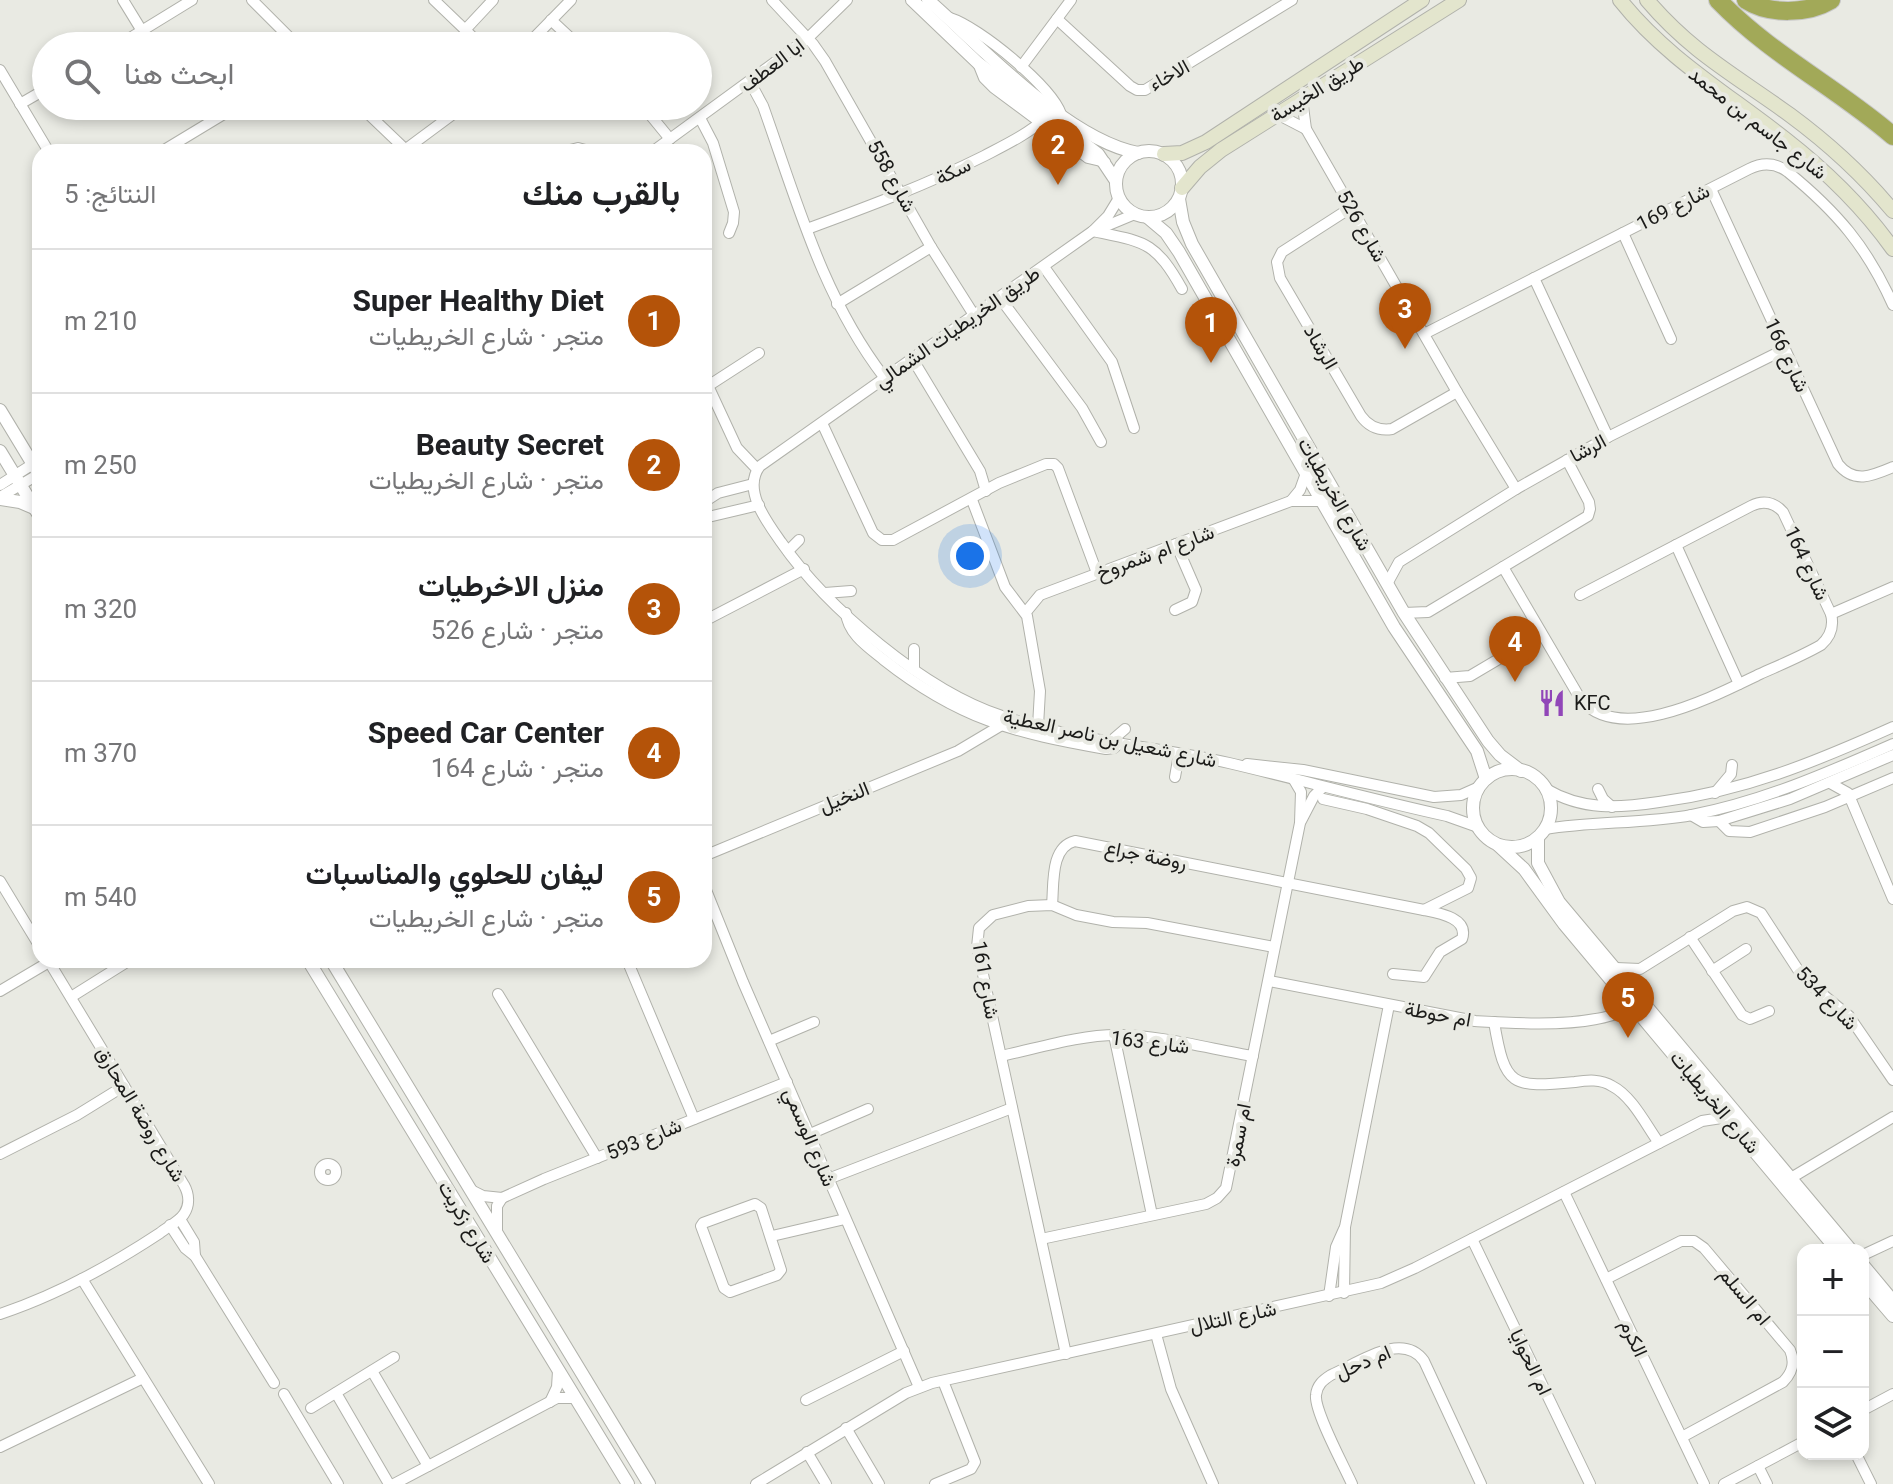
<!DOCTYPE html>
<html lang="ar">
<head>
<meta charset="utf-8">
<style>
	:root { --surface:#fff; --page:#f2f2f2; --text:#202124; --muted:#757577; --line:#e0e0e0; --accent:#b45309 }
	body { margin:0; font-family:Roboto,Vazirmatn,sans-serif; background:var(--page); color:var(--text); direction:rtl }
	.controls { position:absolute; right:24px; bottom:24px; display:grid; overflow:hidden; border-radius:16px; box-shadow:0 4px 12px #0003 }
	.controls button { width:72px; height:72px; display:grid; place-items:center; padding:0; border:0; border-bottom:2px solid var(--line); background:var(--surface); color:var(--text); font:40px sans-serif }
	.you { position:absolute; left:970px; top:556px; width:28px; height:28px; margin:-20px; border:6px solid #fff; border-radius:50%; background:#1a73e8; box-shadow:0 0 0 12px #1a73e833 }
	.badge { display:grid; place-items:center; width:52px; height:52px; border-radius:50%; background:var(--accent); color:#fff; font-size:26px; font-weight:700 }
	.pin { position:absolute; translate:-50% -66px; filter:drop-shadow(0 2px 4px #0008) }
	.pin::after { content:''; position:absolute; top:42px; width:28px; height:24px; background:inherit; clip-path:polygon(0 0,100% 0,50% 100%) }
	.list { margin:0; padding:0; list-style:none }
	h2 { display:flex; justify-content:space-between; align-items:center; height:104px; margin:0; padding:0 32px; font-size:34px }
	h2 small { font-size:26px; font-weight:400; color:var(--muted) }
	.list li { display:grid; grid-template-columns:52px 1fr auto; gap:24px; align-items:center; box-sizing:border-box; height:144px; padding:0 32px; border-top:2px solid var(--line) }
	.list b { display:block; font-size:30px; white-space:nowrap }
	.list p { margin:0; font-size:26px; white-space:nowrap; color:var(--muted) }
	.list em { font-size:26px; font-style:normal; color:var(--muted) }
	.icon { flex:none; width:44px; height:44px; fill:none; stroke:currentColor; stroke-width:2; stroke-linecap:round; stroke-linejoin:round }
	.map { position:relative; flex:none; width:1893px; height:1484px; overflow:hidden; direction:ltr }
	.search { position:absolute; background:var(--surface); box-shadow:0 4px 12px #0003; left:32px; top:32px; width:680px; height:88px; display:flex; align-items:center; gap:20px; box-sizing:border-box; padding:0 28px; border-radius:44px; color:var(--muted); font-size:30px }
	.panel { position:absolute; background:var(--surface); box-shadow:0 4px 12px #0003; left:32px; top:144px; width:680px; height:824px; border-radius:24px; direction:rtl }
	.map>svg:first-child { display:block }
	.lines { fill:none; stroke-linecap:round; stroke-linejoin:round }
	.minor-casing { stroke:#b1b2ab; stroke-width:12 }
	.tertiary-casing { stroke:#b1b2ab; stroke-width:14 }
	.secondary-casing { stroke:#b1b2ab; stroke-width:16 }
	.motorway-casing { stroke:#c8c8c8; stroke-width:20 }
	.minor { stroke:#fff; stroke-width:10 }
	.tertiary { stroke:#fff; stroke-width:12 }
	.secondary { stroke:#e3e5cd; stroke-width:14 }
	.motorway { stroke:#a2a958; stroke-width:18 }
	.labels { text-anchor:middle; stroke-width:8; stroke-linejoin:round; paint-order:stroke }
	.street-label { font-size:20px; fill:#1b1b19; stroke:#e9eae3 }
	.poi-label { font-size:20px; fill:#1b1b19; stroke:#e9eae3; text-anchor:start }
</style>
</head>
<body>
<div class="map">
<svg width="1893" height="1484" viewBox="0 0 1893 1484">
	<rect width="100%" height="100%" fill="#e9eae3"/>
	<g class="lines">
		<g class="minor-casing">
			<g id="minor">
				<path d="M123 0 142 31"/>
				<path d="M252 0 298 46"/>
				<path d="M434 0 482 46"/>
				<path d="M772 0 813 44 825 61 931 247 974 315"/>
				<path d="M950 18C979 27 1051 86 1061 114"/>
				<path d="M1057 19 1130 86 1137 90H1145L1292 0"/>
				<path d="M551 20 579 46"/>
				<path d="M465 30 493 0"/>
				<path d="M117 46 192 0"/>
				<path d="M526 46 571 0"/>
				<path d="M978 63 984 78 994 88 1088 158 1105 162"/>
				<path d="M1021 67 1071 0"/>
				<path d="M0 70 49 152"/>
				<path d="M750 82 763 106C797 201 822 296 884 377"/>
				<path d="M1302 99 1306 129 1457 392 1516 489"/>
				<path d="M20 104 46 89"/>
				<path d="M360 106 405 149"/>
				<path d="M643 106 670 139"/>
				<path d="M1277 114 1306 129"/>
				<path d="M700 118 713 143 734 212 733 223 729 233"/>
				<path d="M161 152 237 106"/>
				<path d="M402 152 464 106"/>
				<path d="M562 152 578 148 593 152"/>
				<path d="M652 152 808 38 847 0"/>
				<path d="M1711 189 1838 464C1854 484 1872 476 1893 467"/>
				<path d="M1119 198 1108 216 1093 231 760 466C742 489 766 521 781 542 827 608 925 691 1002 716 1075 741 1154 746 1229 763 1301 780 1374 800 1447 816L1478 827"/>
				<path d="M1352 207 1282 252 1277 262 1280 278 1361 416C1369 427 1379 431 1392 429L1457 392"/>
				<path d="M807 229C867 207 926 185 984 156 1007 144 1028 134 1047 117"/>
				<path d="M1099 229 1135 214"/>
				<path d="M1093 231C1145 242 1155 241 1182 289"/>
				<path d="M1623 233 1671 339"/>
				<path d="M1044 267 1112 362 1134 428"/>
				<path d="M1534 278 1608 437"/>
				<path d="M1000 298 1082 408 1101 442"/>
				<path d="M837 304 931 247"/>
				<path d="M1424 334 1749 169C1763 162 1776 163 1788 172 1837 212 1867 247 1893 305"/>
				<path d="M912 358 980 471 986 491"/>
				<path d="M704 377 737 448 757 469"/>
				<path d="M708 386 759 353"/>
				<path d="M822 423 873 533 882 540H893L999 483 1046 464H1054L1058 468 1097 573"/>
				<path d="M0 485 33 464"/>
				<path d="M0 497 39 474"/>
				<path d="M972 500 1005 587 1027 616 1040 691 1038 726"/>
				<path d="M1291 501 1300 490 1305 476"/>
				<path d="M704 502 718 493 753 484"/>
				<path d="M704 518 759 505"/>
				<path d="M1676 545 1739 684"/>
				<path d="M788 551 799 540"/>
				<path d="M1503 567 1581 700C1621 746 1716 695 1760 674 1780 665 1802 656 1821 645 1831 636 1834 626 1831 614L1783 512C1774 502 1763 500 1751 506L1580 595"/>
				<path d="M1387 584 1399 562 1516 489 1608 437 1785 349"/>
				<path d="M825 593 851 591"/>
				<path d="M1175 610 1192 602 1196 590 1176 544"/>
				<path d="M1026 612 1040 595 1291 501H1320"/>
				<path d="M846 613C848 634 868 647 884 660 959 719 1014 733 1106 749L1114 748 1120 743"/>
				<path d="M1404 613 1428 612 1588 516 1590 509 1589 502 1567 460"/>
				<path d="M1831 614 1893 587"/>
				<path d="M704 621 804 569"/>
				<path d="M914 669V649"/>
				<path d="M1445 678 1470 676 1541 634"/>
				<path d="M1111 741 1125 729"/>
				<path d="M1247 764 1303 770 1434 797 1461 795 1479 787"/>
				<path d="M1175 777 1179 754"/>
				<path d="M1830 783 1848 793 1893 899"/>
				<path d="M1546 789C1583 811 1619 808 1659 802 1745 791 1815 762 1893 727"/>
				<path d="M1598 789 1603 799 1612 807"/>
				<path d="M1715 793 1731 774 1732 765"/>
				<path d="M1323 799 1367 809 1417 826 1429 833 1466 869 1471 878 1468 888 1424 910"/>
				<path d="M1691 815 1703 822 1719 821 1790 799 1893 755"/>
				<path d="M1301 821 1314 796 1323 787"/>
				<path d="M1719 821 1729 831 1750 832 1825 807 1893 778"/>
				<path d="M1545 829C1594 821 1643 824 1692 815 1763 801 1827 773 1893 744"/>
				<path d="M704 856 958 751 1000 726"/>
				<path d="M0 881 40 947"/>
				<path d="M704 885 743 982 919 1387"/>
				<path d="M1052 905C1054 884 1050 847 1075 841L1424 910C1439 913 1469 918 1462 939L1440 952 1424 977 1393 974"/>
				<path d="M1690 937 1742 1015 1750 1019 1769 1011"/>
				<path d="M627 960 694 1119"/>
				<path d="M1616 968 1640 969 1733 911 1747 907 1761 913 1804 979 1849 1016 1893 1080"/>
				<path d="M1712 971 1746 949"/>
				<path d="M1269 981 1475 1021C1511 1023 1561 1026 1596 1019 1611 1017 1623 1010 1639 1010"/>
				<path d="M0 991 49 962"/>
				<path d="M498 994 597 1158"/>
				<path d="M71 997 130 960"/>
				<path d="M1494 1022C1505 1087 1511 1088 1575 1082 1588 1080 1601 1079 1612 1086 1632 1096 1646 1125 1659 1143"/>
				<path d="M1114 1035 1152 1215"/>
				<path d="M769 1041 814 1022"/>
				<path d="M1001 1056C1039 1048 1079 1035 1117 1035 1159 1035 1211 1049 1253 1056"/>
				<path d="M810 1134 868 1109"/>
				<path d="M0 1154 77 1115 124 1086"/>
				<circle cx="328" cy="1172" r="8"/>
				<path d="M1791 1178 1893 1117"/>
				<path d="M828 1179 1012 1108"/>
				<path d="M473 1191 483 1196 502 1198 544 1179 787 1082"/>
				<path d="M1564 1192 1704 1484"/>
				<path d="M755 1204 761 1208 781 1270 777 1275 730 1292 724 1288 701 1226 703 1223Z"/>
				<path d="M180 1219 194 1242 195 1256"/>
				<path d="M170 1225 185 1248 195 1256 274 1383"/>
				<path d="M497 1231V1206L502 1198"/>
				<path d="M772 1236 845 1219"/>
				<path d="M1041 1239 1206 1204 1217 1198 1226 1188 1300 823 1301 792 1294 780"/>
				<path d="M1472 1239 1590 1484"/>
				<path d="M1863 1255 1893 1241"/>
				<path d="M82 1279 209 1484"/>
				<path d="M1606 1279 1681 1241H1694L1704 1248 1790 1350C1795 1362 1793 1372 1783 1382L1682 1437"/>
				<path d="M1344 1293 1345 1227 1389 1005"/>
				<path d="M1329 1296 1336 1247 1344 1229"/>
				<path d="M0 1314C57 1295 110 1266 160 1233 167 1227 179 1222 184 1214 190 1205 189 1194 184 1185L48 960"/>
				<path d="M1156 1334 1171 1389 1213 1484"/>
				<path d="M1066 1354 977 947 979 928 993 915 1028 906 1052 905 1076 915 1113 922 1147 923 1274 947"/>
				<path d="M372 1371 428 1466"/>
				<path d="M336 1393 389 1484"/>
				<path d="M284 1394 338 1484"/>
				<path d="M806 1400 904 1351"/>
				<path d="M550 1402 557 1387 558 1371"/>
				<path d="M311 1408 394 1357"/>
				<path d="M1863 1410 1893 1394"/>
				<path d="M846 1428 879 1484"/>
				<path d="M0 1447 143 1378"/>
				<path d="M807 1452 826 1484"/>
				<path d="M1856 1454 1871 1484"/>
				<path d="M1758 1466 1767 1484"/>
				<path d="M394 1484 557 1398H576"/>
				<path d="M756 1484 906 1393 932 1383 1381 1283 1415 1268 1702 1121 1728 1117"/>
				<path d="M935 1484 971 1469 975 1462 943 1381"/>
				<path d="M1352 1484C1344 1466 1314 1411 1316 1395 1317 1385 1323 1380 1331 1375 1357 1364 1402 1330 1424 1361L1481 1484"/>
				<path d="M1724 1484 1803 1442"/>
			</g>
		</g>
		<g class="tertiary-casing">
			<g id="tertiary">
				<path d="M912 0 978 63 1098 154 1116 181"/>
				<path d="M928 0C983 48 1066 139 1138 153"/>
				<circle cx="1149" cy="184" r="33"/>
				<path d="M1179 199 1183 222 1192 244 1404 613 1488 741 1500 755 1521 771"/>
				<path d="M1147 217 1166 233 1179 252 1394 627 1477 751 1486 779"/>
				<path d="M0 410 40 476"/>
				<path d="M0 451 40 517"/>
				<path d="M0 499 20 502 34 508"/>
				<circle cx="1512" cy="808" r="39"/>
				<path d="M1538 838V863L1559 902 1851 1250"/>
				<path d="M1498 845 1524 869 1564 924 1837 1250"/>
				<path d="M308 960 628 1484"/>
				<path d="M331 960 649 1484"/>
				<path d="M1863 1265 1893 1301"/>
				<path d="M1863 1281 1893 1316"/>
			</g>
		</g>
		<g class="secondary-casing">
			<g id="secondary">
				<path d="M1620 0C1666 58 1728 94 1785 139 1826 171 1863 207 1893 249"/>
				<path d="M1647 0C1692 53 1735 75 1790 115 1828 143 1863 175 1893 211"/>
				<path d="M1164 154 1182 153 1206 142 1422 0"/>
				<path d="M1182 188 1200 167 1221 150 1459 0"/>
			</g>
		</g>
		<g class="motorway-casing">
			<g id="motorway">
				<path d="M1718 0C1771 55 1836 87 1893 136"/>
				<path d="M1746 0C1769 15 1808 14 1831 0"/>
			</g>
		</g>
		<use href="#minor" class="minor"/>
		<use href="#tertiary" class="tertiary"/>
		<use href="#secondary" class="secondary"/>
		<use href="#motorway" class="motorway"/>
	</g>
	<defs>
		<g id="restaurant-bare" transform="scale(2.16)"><path d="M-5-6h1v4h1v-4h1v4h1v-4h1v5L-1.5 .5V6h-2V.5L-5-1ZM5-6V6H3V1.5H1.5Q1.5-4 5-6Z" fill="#9146b8" stroke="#e9eae3" stroke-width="2.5" paint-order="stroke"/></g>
	</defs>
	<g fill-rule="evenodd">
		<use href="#restaurant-bare" x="1552" y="703"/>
	</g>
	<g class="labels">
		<g class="street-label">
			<text transform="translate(772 65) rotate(-37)" y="7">ابا العطف</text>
			<text transform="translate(1169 75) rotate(-29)" y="7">الاخاء</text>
			<text transform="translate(1317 89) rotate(-32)" y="7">طريق الخيسة</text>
			<text transform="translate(1758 123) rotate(38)" y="7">شارع جاسم بن محمد</text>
			<text transform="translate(953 171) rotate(-26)" y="7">سكة</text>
			<text transform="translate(892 176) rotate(61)" y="7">شارع 558</text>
			<text transform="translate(1673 207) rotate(-27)" y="7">شارع 169</text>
			<text transform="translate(1362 226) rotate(60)" y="7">شارع 526</text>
			<text transform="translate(957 327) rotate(-35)" y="7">طريق الخريطيات الشمالي</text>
			<text transform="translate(1321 347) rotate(60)" y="7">الرشاد</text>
			<text transform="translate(1787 355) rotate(65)" y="7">شارع 166</text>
			<text transform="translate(1588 448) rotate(-28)" y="7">الرشا</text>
			<text transform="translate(1335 494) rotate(60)" y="7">شارع الخريطيات</text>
			<text transform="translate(1155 552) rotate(-20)" y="7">شارع ام شمروخ</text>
			<text transform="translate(1807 563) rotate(65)" y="7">شارع 164</text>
			<text transform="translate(1110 738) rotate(12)" y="7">شارع شعيل بن ناصر العطية</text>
			<text transform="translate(844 797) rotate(-22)" y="7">النخيل</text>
			<text transform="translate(1146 855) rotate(11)" y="7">روضة جراع</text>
			<text transform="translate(986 980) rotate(80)" y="7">شارع 161</text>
			<text transform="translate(1827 998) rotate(46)" y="7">شارع 534</text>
			<text transform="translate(1438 1014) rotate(10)" y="7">ام حوطة</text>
			<text transform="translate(1150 1042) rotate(7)" y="7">شارع 163</text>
			<text transform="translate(1715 1102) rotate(50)" y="7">شارع الخريطيات</text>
			<text transform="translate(141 1114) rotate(59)" y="7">شارع روضة المحارق</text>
			<text transform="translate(1238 1135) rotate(-79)" y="7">ام سمرة</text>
			<text transform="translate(810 1137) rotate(67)" y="7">شارع الوسمي</text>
			<text transform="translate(644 1139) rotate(-22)" y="7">شارع 593</text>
			<text transform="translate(467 1222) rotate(59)" y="7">شارع زكريت</text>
			<text transform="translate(1745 1296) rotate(50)" y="7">ام السلم</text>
			<text transform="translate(1233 1317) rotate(-12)" y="7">شارع التلال</text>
			<text transform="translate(1634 1338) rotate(65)" y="7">الكرم</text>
			<text transform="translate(1363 1362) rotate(-23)" y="7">ام دحل</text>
			<text transform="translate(1531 1362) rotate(64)" y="7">ام الحوايا</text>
		</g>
		<g class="poi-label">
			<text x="1574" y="710">KFC</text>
		</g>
	</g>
</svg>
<div class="controls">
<button>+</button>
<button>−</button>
<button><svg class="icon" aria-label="layers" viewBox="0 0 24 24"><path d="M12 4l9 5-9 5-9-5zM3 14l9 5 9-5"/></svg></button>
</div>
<div class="you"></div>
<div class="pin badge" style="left:1211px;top:363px">1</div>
<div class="pin badge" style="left:1058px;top:185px">2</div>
<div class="pin badge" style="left:1405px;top:349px">3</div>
<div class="pin badge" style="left:1515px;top:682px">4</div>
<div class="pin badge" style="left:1628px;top:1038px">5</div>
<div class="search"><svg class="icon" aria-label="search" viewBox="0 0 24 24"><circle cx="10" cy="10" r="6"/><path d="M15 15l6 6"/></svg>ابحث هنا</div>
<section class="panel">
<h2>بالقرب منك<small>النتائج: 5</small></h2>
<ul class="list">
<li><span class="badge">1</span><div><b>Super Healthy Diet</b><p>متجر · شارع الخريطيات</p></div><em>210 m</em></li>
<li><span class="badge">2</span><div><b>Beauty Secret</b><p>متجر · شارع الخريطيات</p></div><em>250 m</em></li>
<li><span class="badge">3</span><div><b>منزل الاخرطيات</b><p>متجر · شارع 526</p></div><em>320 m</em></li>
<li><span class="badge">4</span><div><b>Speed Car Center</b><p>متجر · شارع 164</p></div><em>370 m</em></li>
<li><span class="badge">5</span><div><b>ليفان للحلوي والمناسبات</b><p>متجر · شارع الخريطيات</p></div><em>540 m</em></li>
</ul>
</section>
</div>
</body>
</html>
